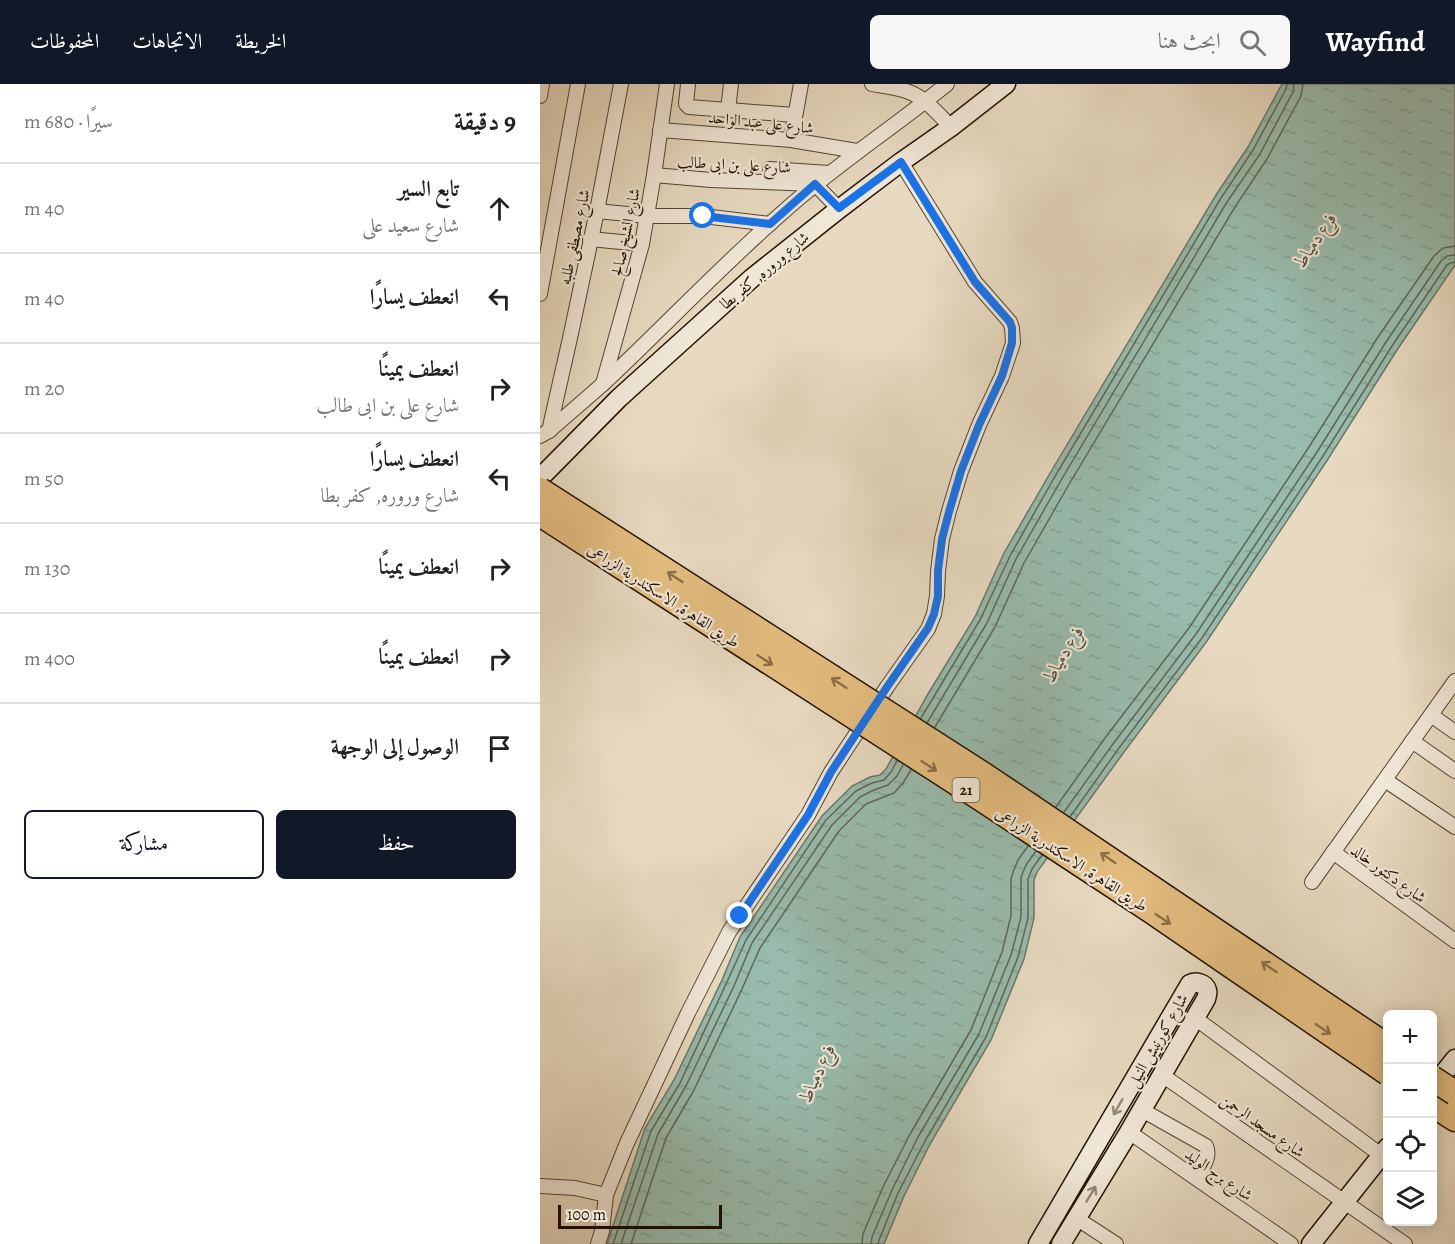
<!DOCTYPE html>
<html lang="ar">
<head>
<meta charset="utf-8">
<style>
	:root { --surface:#fff; --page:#f6f6f6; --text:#222; --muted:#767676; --line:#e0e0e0; --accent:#111827 }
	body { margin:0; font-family:Alegreya,Amiri,serif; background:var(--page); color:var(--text); direction:rtl }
	.controls { position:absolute; right:18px; bottom:18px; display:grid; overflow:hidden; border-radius:9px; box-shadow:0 3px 15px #0003 }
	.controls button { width:54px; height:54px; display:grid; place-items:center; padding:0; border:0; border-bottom:2px solid var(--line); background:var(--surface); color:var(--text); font:30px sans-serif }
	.scale { position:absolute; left:18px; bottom:15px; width:164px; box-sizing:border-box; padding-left:6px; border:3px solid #231300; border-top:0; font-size:16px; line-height:21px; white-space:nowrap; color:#231300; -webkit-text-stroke:4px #f0e7d7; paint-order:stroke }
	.stop { position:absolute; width:18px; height:18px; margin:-14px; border:4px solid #1a73e8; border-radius:50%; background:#fff }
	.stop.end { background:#1a73e8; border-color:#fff; box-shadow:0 2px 6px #0008 }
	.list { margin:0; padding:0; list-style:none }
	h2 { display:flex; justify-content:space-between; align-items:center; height:78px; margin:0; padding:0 24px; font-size:26px }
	h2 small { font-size:20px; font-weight:400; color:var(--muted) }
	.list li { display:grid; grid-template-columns:39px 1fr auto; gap:18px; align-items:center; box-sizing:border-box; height:90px; padding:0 24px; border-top:2px solid var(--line) }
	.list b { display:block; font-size:22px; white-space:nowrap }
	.list p { margin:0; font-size:20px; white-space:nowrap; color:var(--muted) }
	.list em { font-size:20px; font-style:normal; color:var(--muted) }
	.actions { display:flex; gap:12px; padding:18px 24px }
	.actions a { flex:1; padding:14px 0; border:2px solid var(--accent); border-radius:9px; text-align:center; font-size:21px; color:var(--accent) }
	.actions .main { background:var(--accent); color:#fff }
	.icon { flex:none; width:33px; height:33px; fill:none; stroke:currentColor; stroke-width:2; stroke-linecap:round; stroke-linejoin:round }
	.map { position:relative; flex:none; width:915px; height:1160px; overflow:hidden; direction:ltr }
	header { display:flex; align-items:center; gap:36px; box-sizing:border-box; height:84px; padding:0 30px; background:var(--accent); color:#fff }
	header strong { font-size:28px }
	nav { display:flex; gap:33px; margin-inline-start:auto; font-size:21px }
	.search { width:420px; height:54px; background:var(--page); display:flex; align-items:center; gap:15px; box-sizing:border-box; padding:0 21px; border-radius:9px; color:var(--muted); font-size:22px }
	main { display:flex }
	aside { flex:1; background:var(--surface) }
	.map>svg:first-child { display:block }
	.water { fill:url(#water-ripples); stroke:#697868; stroke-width:1.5 }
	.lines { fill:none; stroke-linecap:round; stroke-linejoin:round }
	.shore { stroke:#5e6756; stroke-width:1.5 }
	.street-casing { stroke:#544530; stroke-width:16 }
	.secondary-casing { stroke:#231300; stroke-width:21 }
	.highway-casing { stroke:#231300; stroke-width:27 }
	.street { stroke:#f0e7d7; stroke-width:14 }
	.secondary { stroke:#f0e7d7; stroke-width:18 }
	.highway { stroke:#e4bd80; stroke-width:24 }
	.highway-bridge-casing { stroke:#231300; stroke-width:27; stroke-linecap:butt }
	.highway-bridge { stroke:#e4bd80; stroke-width:24 }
	.oneway { stroke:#8d7046 }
	.oneway2 { stroke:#948876 }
	.route { stroke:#1a73e8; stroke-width:8 }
	.labels { text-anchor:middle; stroke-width:4.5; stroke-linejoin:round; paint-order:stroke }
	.shield { fill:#f0e7d7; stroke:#605340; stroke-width:1.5 }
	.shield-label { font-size:15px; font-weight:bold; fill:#231300 }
	.street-label { font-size:16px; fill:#231300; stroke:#f0e7d7 }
	.water-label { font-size:18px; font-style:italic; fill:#4c4e3d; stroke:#f0e7d7 }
</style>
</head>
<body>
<header>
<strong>Wayfind</strong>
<div class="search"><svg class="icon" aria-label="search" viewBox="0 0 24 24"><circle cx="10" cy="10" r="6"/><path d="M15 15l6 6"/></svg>ابحث هنا</div>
<nav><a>الخريطة</a><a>الاتجاهات</a><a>المحفوظات</a></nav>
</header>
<main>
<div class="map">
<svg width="915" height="1160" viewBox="0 0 915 1160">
	<defs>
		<pattern id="water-ripples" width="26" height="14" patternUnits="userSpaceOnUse" patternTransform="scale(1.5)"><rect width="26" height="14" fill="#98bbad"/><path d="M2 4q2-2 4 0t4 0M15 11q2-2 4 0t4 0" fill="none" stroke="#83a093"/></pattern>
	</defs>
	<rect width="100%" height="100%" fill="#e8dac1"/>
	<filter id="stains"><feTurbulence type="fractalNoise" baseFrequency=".00333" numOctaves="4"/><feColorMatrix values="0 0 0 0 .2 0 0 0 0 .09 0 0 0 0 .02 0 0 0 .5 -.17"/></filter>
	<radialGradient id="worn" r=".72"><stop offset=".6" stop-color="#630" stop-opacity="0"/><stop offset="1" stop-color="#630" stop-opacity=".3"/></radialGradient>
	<path class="water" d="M742 0H915V181L857 266 788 375 667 557 584 668 497 788 494 796V834L484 875 451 956 390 1060 364 1112 344 1160H67L105 1044 134 996 182 896 200 853 282 732 312 702 330 693 340 691 346 685 388 610 435 533 464 469 509 391 676 111 708 63Z"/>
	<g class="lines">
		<g class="shore">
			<path d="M381 634 440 536 470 472 514 394 681 114 713 66 746 5 747 0"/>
			<path d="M387 639 447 539 476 475 520 398 687 118 720 70 753 8 754 0"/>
			<path d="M395 643 455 543 484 479 528 402 695 123 727 75 761 12 763 0"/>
			<path d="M516 723 565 654 649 544 769 363 838 253 894 172 903 164 915 162"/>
			<path d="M524 728 573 660 656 550 777 368 846 258 901 177 907 172 915 171"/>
			<path d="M530 733 579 664 662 554 783 372 852 262 907 181 911 179 915 178"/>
			<path d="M73 1160 111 1047 140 999 187 898 206 856 286 736 316 707 332 699 344 696 351 688 357 677"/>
			<path d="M81 1160 118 1050 146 1002 194 902 212 859 292 741 320 713 334 706 348 701 357 692 363 681"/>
			<path d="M91 1160 126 1054 154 1006 202 905 220 864 299 747 326 720 354 709 363 699 371 686"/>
			<path d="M322 1160 323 1150 343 1103 370 1050 431 946 462 868 471 832V795L473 788 478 776 488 762"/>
			<path d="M331 1160 332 1153 352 1106 378 1053 439 950 471 871 481 833V793L486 781 496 767"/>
			<path d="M338 1160 339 1156 358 1109 385 1057 446 953 478 873 488 834V795L492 785 502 771"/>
		</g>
		<g class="street-casing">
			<g id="street">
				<path d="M148 0 146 20 149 23 255 31"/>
				<path d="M332 0C343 2 355 3 366 7 384 12 398 30 411 43"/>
				<path d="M0 12 2 0"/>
				<path d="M188 26 191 0"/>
				<path d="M120 46 251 56 317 67"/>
				<path d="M251 56 261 0"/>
				<path d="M230 85 289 89"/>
				<path d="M114 91 171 96 275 100 299 125"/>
				<path d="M57 127 107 132H163L230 140"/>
				<path d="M50 155 102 160"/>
				<path d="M0 210 38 0"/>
				<path d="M63 300 102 160 114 91 127 0"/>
				<path d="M9 347 30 254 57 127 81 0"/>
				<path d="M0 352 9 347C27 331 46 315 64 299 124 243 180 183 242 129 294 82 353 44 407 0"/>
				<path d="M891 631 915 648"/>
				<path d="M872 657 915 687"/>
				<path d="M845 696 915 743"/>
				<path d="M793 768 915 857"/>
				<path d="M772 798 915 597"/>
				<path d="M655 934 841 1071"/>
				<path d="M622 991 865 1160"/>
				<path d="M602 1026 666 1062C671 1074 662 1084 656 1094"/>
				<path d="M589 1048 751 1160"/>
				<path d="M0 1102 35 1104 66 1111"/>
				<path d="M536 1134 576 1160"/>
				<path d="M58 1160 62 1147 66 1111 87 1059 148 929 189 848 268 731 291 688 347 603 388 545 394 530 397 512 398 487 402 455 409 427 421 387 439 341 462 292 473 259 472 244 470 238 435 198 361 78"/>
			</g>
		</g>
		<g class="secondary-casing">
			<g id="secondary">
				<path d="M0 394 79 314 212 194 299 125 361 78 411 43 466 0"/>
				<path d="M892 1004 915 975"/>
				<path d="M498 1160 650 900C655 897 665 899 667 906 668 909 667 912 666 915L589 1048 521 1160"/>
				<path d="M771 1160 848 1063"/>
			</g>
		</g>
		<g class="highway-casing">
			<path id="highway" d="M892 1020 915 1035"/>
		</g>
		<use href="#street" class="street"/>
		<use href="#secondary" class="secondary"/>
		<use href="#highway" class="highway"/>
		<g class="highway-bridge-casing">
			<g id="highway-bridge">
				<path d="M0 406 447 693 848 963"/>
				<path d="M0 430 440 714 610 826 848 989"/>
				<path d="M892 994 915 1009"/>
			</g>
		</g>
		<use href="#highway-bridge" class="highway-bridge"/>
	</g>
	<defs><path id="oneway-shaft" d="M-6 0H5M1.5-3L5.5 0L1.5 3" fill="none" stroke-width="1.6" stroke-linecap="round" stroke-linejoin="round" transform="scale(1.5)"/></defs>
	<g class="oneway">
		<use href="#oneway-shaft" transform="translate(135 493) rotate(-147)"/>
		<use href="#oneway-shaft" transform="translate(225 576) rotate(33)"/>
		<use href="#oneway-shaft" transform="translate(299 599) rotate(-147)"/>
		<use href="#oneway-shaft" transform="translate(389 682) rotate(33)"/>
		<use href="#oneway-shaft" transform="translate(568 774) rotate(-146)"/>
		<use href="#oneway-shaft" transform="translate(623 835) rotate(34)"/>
		<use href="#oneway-shaft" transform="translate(729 883) rotate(-146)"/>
		<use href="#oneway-shaft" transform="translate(783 945) rotate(34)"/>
	</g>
	<g class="oneway2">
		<use href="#oneway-shaft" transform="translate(578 1023) rotate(120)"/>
		<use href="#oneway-shaft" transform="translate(551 1110) rotate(-59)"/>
	</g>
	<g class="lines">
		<path class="route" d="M163 132 230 140 275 100 299 124 361 78 435 198 470 238 472 244V259L462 292 439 341 421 387 409 428 402 455 398 487V512L394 530 388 544 347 603 291 688 268 731 200 832"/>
	</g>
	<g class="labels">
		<rect class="shield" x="412.5" y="694" width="27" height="24" rx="4.5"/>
		<g class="shield-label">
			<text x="426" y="711">21</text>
		</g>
		<g class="street-label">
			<text transform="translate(221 38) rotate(6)" y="6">شارع على عبد الواحد</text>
			<text transform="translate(194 80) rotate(3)" y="6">شارع على بن ابى طالب</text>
			<text transform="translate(85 148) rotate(-78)" y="6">شارع الشيخ صالح</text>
			<text transform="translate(34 153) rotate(-78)" y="6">شارع مصطفى طلبه</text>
			<text transform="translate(224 186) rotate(-40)" y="6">شارع وروره, كفر بطا</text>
			<text transform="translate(124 511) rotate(33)" y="6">طريق القاهرة, الاسكندرية الزراعى</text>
			<text transform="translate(532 775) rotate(33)" y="6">طريق القاهرة, الاسكندرية الزراعى</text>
			<text transform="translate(849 789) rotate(36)" y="6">شارع دكتور خالد</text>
			<text transform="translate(617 956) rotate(-60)" y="6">شارع كورنيش النيل</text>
			<text transform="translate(723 1041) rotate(35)" y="6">شارع مسجد الرحمن</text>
			<text transform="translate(679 1090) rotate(35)" y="6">شارع برج الوليد</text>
		</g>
		<g class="water-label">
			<text transform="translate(775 156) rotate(-56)" y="6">فرع دمياط</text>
			<text transform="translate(523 570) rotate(-59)" y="6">فرع دمياط</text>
			<text transform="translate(277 989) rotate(-65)" y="6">فرع دمياط</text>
		</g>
	</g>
	<rect width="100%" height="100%" filter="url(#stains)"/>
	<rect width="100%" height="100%" fill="url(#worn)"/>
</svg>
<div class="controls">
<button>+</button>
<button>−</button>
<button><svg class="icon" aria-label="locate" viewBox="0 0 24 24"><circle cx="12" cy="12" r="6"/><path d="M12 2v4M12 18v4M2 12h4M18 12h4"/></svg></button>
<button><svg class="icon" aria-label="layers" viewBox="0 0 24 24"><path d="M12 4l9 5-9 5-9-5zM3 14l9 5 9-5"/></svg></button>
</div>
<div class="scale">100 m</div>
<div class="stop" style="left:163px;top:132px"></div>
<div class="stop end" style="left:200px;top:832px"></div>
</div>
<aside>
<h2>9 دقيقة<small>سيرًا · 680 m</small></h2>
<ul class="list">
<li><svg class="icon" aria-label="ahead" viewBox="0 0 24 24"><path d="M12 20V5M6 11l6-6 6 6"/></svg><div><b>تابع السير</b><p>شارع سعيد على</p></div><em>40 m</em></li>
<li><svg class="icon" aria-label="left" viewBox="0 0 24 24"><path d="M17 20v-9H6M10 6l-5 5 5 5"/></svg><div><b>انعطف يسارًا</b></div><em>40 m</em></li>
<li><svg class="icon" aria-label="right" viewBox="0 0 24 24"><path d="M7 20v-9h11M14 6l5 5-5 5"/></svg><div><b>انعطف يمينًا</b><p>شارع على بن ابى طالب</p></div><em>20 m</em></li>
<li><svg class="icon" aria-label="left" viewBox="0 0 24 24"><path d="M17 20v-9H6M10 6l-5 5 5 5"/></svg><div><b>انعطف يسارًا</b><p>شارع وروره, كفر بطا</p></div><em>50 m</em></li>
<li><svg class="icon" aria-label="right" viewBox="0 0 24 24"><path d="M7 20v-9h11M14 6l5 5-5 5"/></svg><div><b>انعطف يمينًا</b></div><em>130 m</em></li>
<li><svg class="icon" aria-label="right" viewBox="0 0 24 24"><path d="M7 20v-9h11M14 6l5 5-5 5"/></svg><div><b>انعطف يمينًا</b></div><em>400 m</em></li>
<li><svg class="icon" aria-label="arrive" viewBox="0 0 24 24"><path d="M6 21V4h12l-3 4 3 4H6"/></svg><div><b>الوصول إلى الوجهة</b></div></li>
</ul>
<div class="actions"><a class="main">حفظ</a><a>مشاركة</a></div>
</aside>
</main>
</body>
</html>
